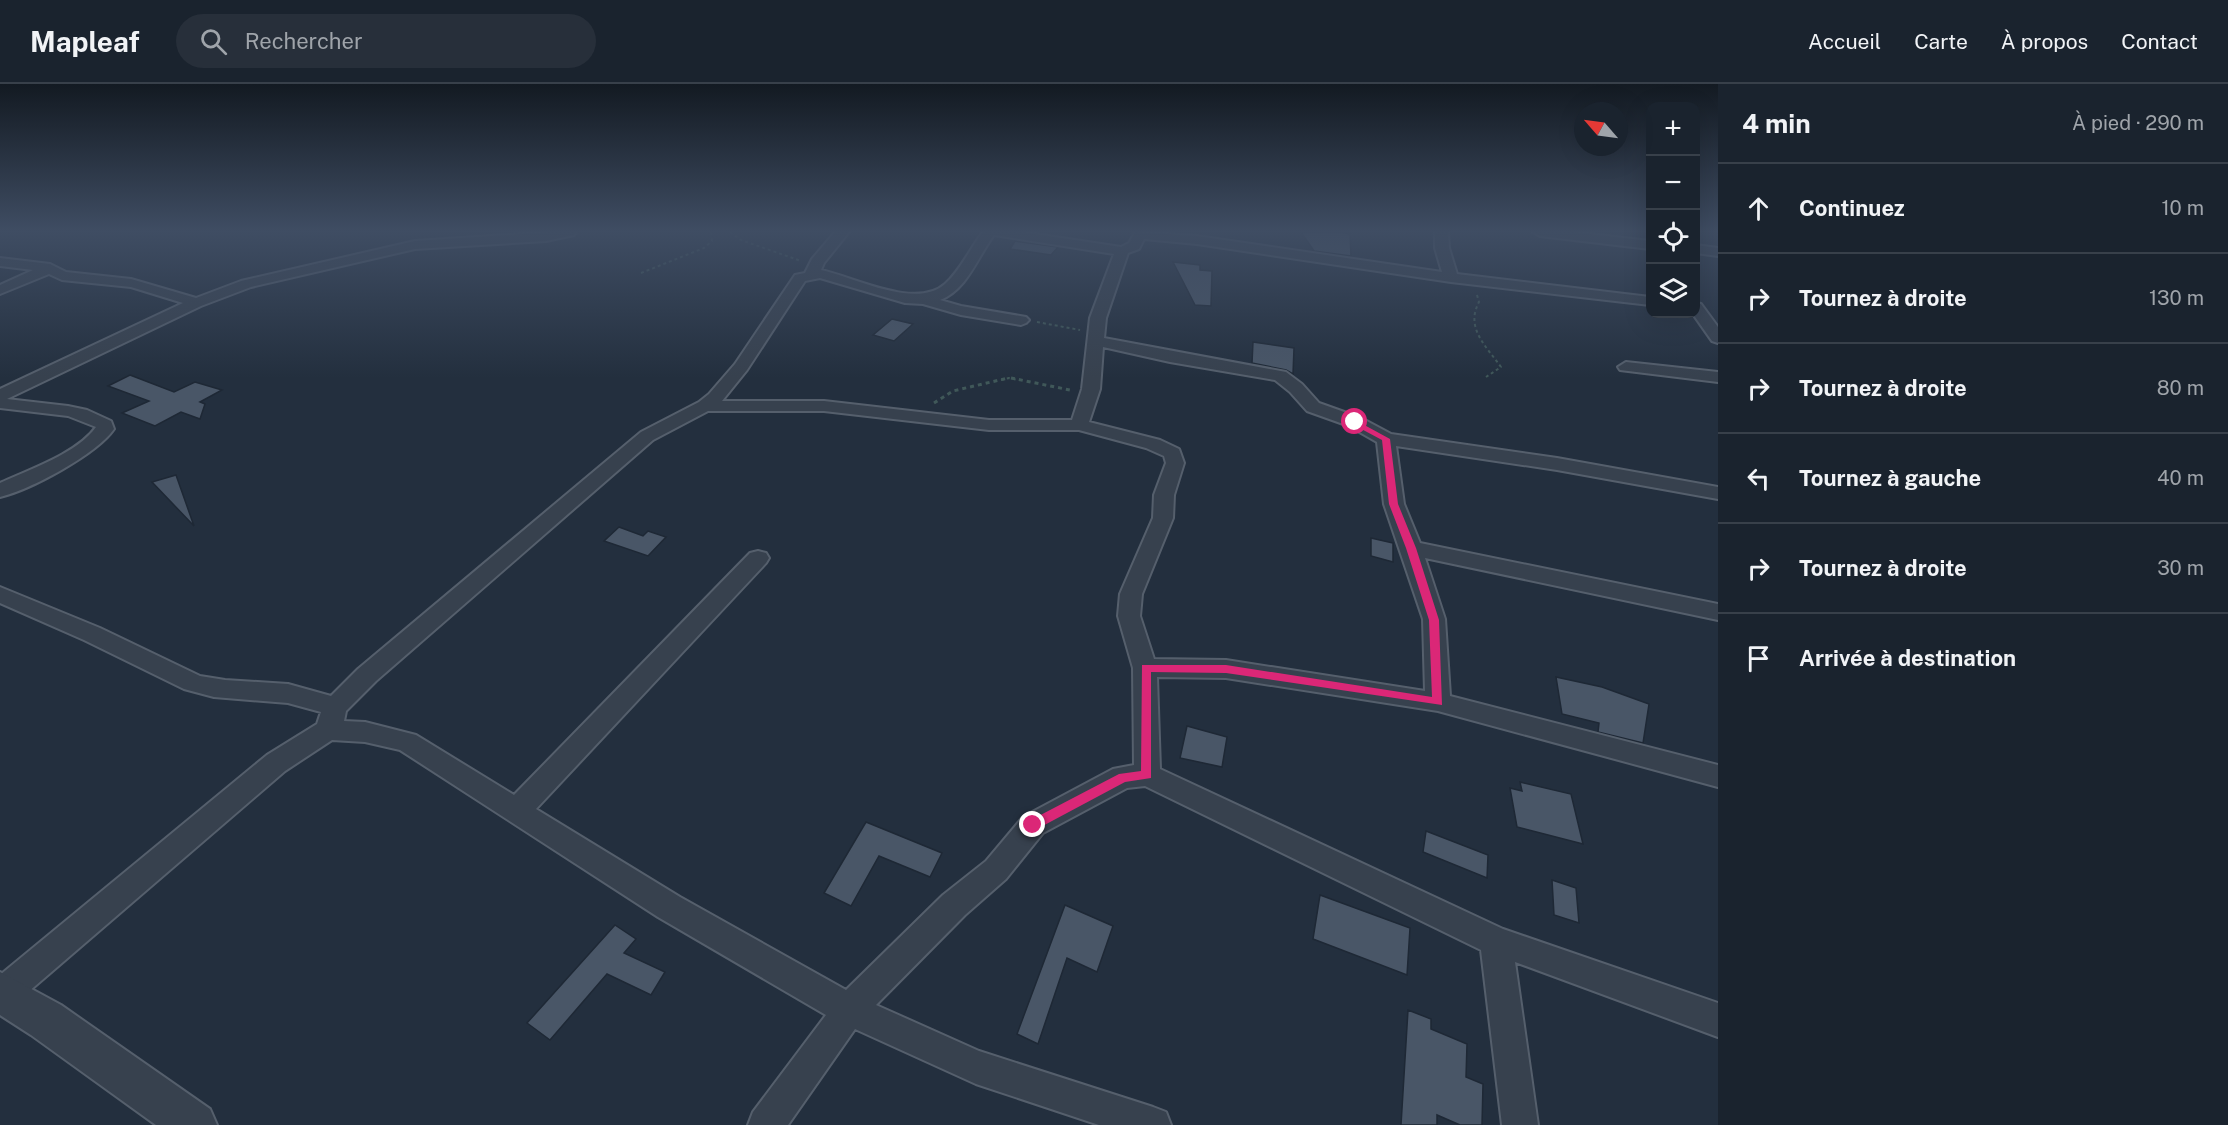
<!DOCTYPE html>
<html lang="fr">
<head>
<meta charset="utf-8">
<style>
	:root { --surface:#1a232e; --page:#272f3a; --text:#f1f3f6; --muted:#9fa4aa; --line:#38404a }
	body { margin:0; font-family:"Public Sans",sans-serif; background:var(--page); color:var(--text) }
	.controls { position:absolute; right:18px; top:18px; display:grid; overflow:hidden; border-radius:12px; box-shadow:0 6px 24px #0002 }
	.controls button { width:54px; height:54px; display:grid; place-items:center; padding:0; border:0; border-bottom:2px solid var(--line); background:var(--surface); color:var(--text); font:30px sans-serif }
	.compass { position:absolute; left:1574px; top:18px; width:54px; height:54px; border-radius:50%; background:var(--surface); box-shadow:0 6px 24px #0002; rotate:298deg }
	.stop { position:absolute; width:18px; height:18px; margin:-14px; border:4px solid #db2777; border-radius:50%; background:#fff }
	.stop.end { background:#db2777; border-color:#fff; box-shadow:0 2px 6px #0008 }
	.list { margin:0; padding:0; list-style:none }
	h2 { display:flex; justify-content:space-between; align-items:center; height:78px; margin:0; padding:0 24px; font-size:26px }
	h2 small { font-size:20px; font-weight:400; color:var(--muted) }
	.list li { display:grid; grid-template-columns:39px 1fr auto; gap:18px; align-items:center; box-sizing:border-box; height:90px; padding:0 24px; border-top:2px solid var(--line) }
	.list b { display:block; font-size:22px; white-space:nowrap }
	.list em { font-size:20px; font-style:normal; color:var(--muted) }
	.icon { flex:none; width:33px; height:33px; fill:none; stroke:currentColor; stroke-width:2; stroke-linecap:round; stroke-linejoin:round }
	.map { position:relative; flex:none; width:1718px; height:1041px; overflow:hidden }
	header { display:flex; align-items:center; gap:36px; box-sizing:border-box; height:84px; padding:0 30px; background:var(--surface); border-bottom:2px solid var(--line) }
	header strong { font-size:28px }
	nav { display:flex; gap:33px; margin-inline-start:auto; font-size:21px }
	.search { width:420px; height:54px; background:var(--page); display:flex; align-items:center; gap:15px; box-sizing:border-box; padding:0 21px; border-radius:33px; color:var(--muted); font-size:22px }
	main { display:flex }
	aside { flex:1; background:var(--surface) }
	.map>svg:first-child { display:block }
	.building { fill:#495667; stroke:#1e2835; stroke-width:1.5 }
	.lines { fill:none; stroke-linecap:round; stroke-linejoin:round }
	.minor-casing { stroke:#555f6c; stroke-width:4 }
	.tertiary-casing { stroke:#555f6c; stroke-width:4 }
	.path-far1 { stroke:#405859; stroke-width:2; stroke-dasharray:3 3; stroke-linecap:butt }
	.path { stroke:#405859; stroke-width:3; stroke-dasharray:4 4; stroke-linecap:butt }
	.minor { fill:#37414e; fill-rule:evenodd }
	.tertiary { fill:#37414e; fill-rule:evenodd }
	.route { fill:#db2777 }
</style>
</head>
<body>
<header>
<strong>Mapleaf</strong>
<div class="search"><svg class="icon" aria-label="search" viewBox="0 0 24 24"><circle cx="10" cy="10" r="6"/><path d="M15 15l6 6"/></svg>Rechercher</div>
<nav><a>Accueil</a><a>Carte</a><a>À propos</a><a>Contact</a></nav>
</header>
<main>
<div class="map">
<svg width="1718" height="1041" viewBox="0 0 1718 1041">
	<rect width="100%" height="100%" fill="#232f3e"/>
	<g class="building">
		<path d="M1301 148H1338L1350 150 1351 172 1314 167Z"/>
		<path d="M1015 157 1058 163 1051 171 1010 165Z"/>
		<path d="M1173 178 1200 181V186L1212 187 1211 222 1195 221Z"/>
		<path d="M892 235 913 240 894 257 873 251Z"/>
		<path d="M1253 258 1294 264 1293 290 1286 286 1252 279Z"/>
		<path d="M130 291 174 308 195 298 222 306 200 318 205 320 200 335 181 328 155 342 122 329 149 317 108 302Z"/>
		<path d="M176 391 194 442 152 398Z"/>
		<path d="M619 443 643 452 648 447 666 453 648 472 604 457Z"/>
		<path d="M1371 454 1393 459V478L1371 472Z"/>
		<path d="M1556 593 1602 603 1649 620 1643 659 1598 648 1599 639 1562 630Z"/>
		<path d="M1187 642 1227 653 1222 683 1180 674Z"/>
		<path d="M1520 698 1571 710 1583 760 1517 743 1510 704 1522 707Z"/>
		<path d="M866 738 942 769 930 793 879 772 851 822 824 809Z"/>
		<path d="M1426 747 1488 771 1487 794 1423 768Z"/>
		<path d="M1552 796 1576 804 1579 839 1554 831Z"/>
		<path d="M1320 811 1410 844 1407 891 1313 855Z"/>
		<path d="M1065 821 1113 842 1097 888 1067 874 1038 960 1017 950Z"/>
		<path d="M615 841 636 855 624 869 665 888 651 911 607 890 550 956 527 939Z"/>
		<path d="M1408 926 1431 935V945L1467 960 1466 993 1483 1000 1482 1041H1460L1437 1031V1041H1401Z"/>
	</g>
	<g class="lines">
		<g class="minor-casing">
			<g id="minor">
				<path d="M552 148H576L574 151 546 157 415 165 251 203 201 222 7 315 68 322 87 326 111 337 114 345C97 370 30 406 0 413V399C28 386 78 369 96 343L68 332 0 324V305L183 219 131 203 62 196 49 190 0 210V201L33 186 0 182V174L50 180 66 188 131 195 196 214 241 197 415 157Z"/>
				<path d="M835 148H849L824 179 821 186C854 193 916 226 945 200 961 186 970 164 983 148H1022L1121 163 1129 159 1135 148 1197 152 1442 188 1435 164V148H1448L1449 164 1457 190 1650 213V221L1451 198 1197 160 1144 155 1139 165 1128 169 1106 234 1104 254 1286 288 1302 300 1319 319 1361 334 1391 350 1557 374 1718 403V415L1557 386 1396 362 1404 420 1420 459 1718 520V536L1425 474 1445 535 1450 612 1718 681V703L1438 627 1226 594 1157 593 1160 685 1503 845 1718 919V953L1515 878 1538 1041H1502L1481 866 1145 702 1127 704 1043 749 1006 795 965 831 876 921 979 967 1153 1023 1166 1028 1171 1041H1099L976 1000 855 945 788 1041H748L753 1028 826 931 658 833 400 666 365 658 332 656 285 687 13 921 0 925V891L267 671 317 640 321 628 288 619 214 613 184 605 84 556 0 519V503L100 544 200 592 225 596 288 600 331 612 358 585 641 348 699 318 709 310 735 280 795 191 805 189 812 175ZM994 151 1114 170 1090 234 1082 305 1072 336H989L824 317H722L747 286 805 197 820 194 905 219 923 220 961 231 1021 241 1026 239 1029 236 1026 233 961 222 940 216C967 206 978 172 994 151ZM1103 263 1170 278 1275 296 1290 308 1307 327 1349 342 1377 358 1384 420 1423 535 1425 607 1226 576 1154 575 1140 532 1142 510 1173 434 1174 411 1184 379 1179 365 1160 356 1089 338 1100 305ZM708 327H824L989 346H1079L1146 364 1164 372 1166 379 1154 411 1153 434 1120 510 1118 532 1133 584 1134 681 1113 685 1023 733 986 777 943 811 846 906 680 813 536 725 766 479 769 474 766 469 758 467 750 469 514 711 416 651 365 638 344 637 346 627 376 597 653 356Z"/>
				<path d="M1533 148H1572L1650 157V165L1540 152Z"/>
				<path d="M1696 161 1718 164V172L1696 169Z"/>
				<path d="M1696 219 1701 220 1718 243V259L1712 257 1693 230H1696Z"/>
				<path d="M1626 278 1718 288V298L1620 286 1618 283Z"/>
			</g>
		</g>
		<g class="tertiary-casing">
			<path id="tertiary" d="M0 888 61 921 210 1025 217 1041H156L31 951 0 931Z"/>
		</g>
		<g class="path-far1">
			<path d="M730 148 741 156 801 177"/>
			<path d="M641 189 704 164 712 157 711 148"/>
			<path d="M1477 211 1479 218C1465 244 1486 262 1501 283L1486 293"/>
			<path d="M1037 238 1080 246"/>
			<path d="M1001 296 1009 294 1018 296"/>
		</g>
		<g class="path">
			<path d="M1011 294 1070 306"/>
			<path d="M934 319 953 307 1008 294"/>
		</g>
		<use href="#minor" class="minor"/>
		<use href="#tertiary" class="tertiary"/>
	</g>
	<linearGradient id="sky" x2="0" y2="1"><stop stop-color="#131a22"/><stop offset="0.5" stop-color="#3f4d63"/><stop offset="1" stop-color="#3f4d63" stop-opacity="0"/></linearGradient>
	<rect width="1718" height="294" fill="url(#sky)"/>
	<path class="route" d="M1352 337H1357L1390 355 1398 420 1416 464 1439 536 1442 621 1226 589 1151 588V694L1125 698 1037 745H1029V737L1119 690 1141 687 1142 581H1226L1432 613 1429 536 1406 464 1389 420 1382 356 1352 340Z"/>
</svg>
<div class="controls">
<button>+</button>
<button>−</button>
<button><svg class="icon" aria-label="locate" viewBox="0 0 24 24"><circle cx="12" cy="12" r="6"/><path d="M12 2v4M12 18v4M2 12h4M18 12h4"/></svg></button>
<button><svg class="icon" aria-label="layers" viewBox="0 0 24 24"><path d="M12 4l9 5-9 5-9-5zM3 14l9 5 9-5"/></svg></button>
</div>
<svg class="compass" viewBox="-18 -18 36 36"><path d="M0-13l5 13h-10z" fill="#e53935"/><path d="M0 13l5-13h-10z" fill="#9fa4aa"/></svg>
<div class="stop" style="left:1355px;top:338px"></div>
<div class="stop end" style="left:1033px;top:741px"></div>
</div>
<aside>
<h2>4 min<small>À pied · 290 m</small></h2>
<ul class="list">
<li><svg class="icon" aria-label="ahead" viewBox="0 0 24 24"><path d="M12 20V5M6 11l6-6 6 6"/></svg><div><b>Continuez</b></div><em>10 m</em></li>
<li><svg class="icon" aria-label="right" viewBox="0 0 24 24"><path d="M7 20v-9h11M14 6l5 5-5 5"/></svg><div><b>Tournez à droite</b></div><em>130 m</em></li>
<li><svg class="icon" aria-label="right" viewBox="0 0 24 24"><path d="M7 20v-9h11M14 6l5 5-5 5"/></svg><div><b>Tournez à droite</b></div><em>80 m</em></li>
<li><svg class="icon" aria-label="left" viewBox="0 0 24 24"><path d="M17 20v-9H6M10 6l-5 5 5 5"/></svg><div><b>Tournez à gauche</b></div><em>40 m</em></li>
<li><svg class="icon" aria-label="right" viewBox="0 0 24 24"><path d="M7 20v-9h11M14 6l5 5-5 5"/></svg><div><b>Tournez à droite</b></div><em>30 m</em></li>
<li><svg class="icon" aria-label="arrive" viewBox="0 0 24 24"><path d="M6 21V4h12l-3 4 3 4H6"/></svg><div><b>Arrivée à destination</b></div></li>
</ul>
</aside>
</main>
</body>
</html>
